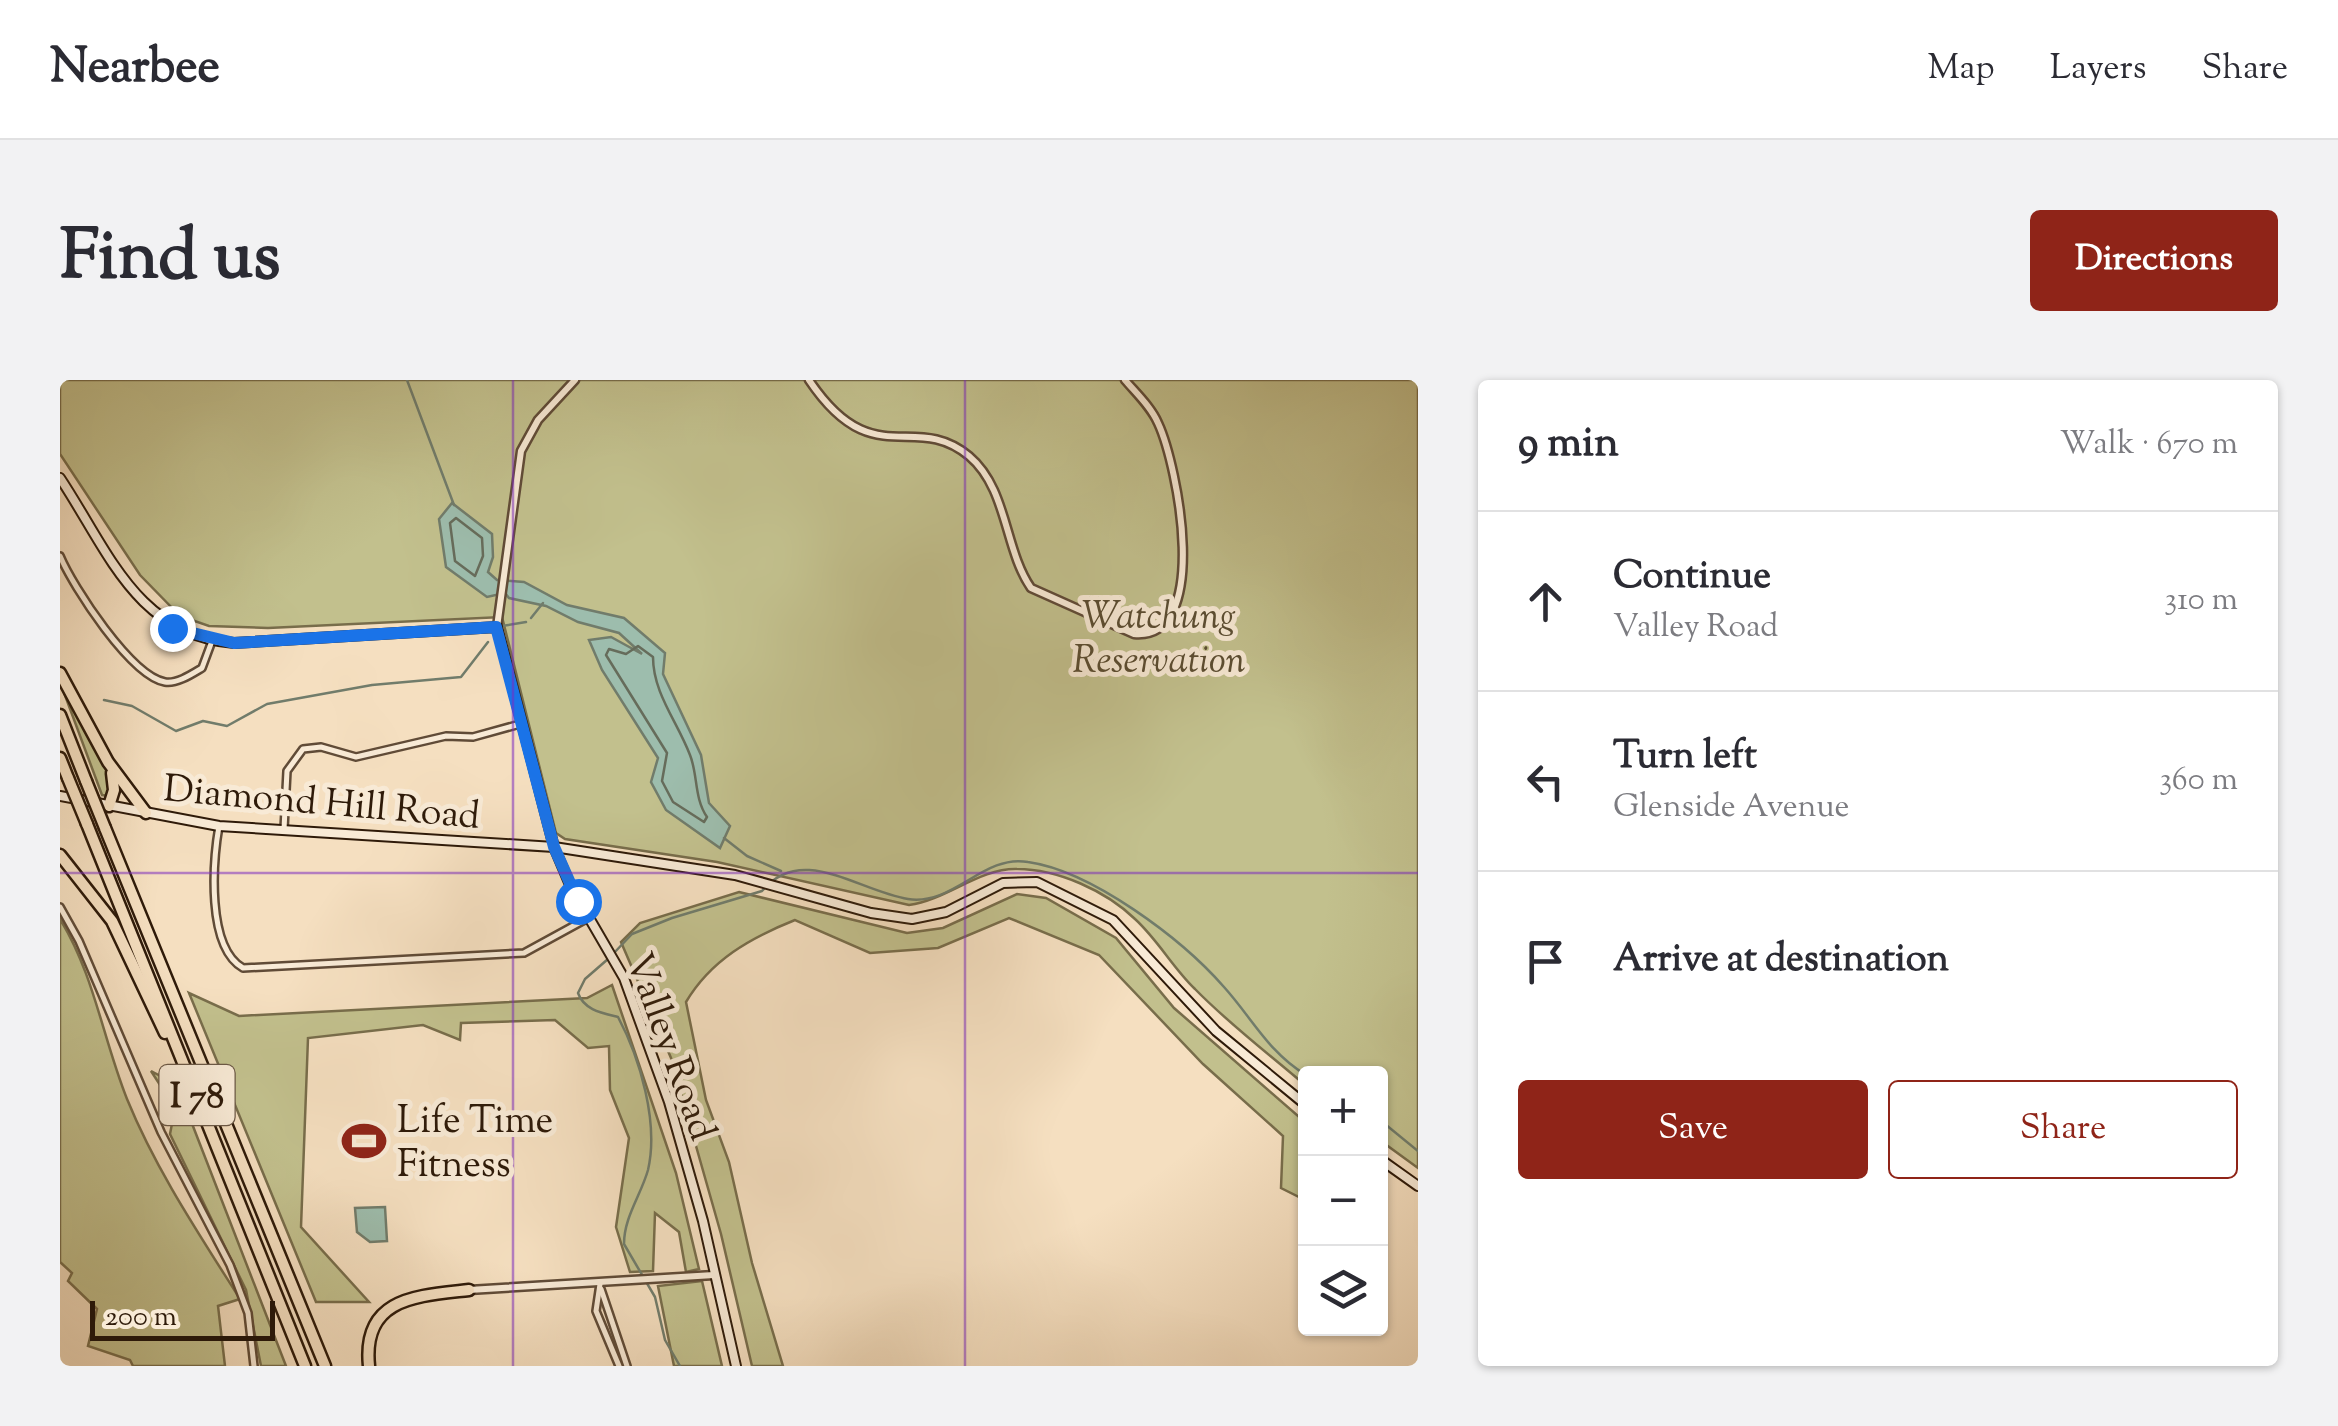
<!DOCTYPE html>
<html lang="en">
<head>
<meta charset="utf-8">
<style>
	:root { --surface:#fff; --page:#f2f2f3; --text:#2b2b33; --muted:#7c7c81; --line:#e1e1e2; --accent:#8f2418 }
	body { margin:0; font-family:"Sorts Mill Goudy",serif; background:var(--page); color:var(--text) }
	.controls { position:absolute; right:30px; bottom:30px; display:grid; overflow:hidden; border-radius:10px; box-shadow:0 2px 8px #0004 }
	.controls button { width:90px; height:90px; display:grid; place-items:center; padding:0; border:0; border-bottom:2px solid var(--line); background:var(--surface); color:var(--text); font:50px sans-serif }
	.scale { position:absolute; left:30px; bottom:25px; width:185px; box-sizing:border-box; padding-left:10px; border:5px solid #2e1a09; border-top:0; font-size:28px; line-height:35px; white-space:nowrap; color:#2e1a09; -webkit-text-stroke:8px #f8ead6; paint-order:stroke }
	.stop { position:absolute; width:30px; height:30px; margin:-22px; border:8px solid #1a73e8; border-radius:50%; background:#fff }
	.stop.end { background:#1a73e8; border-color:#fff; box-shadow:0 2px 10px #0008 }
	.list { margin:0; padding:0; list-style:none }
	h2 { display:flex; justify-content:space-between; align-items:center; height:130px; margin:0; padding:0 40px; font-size:42px }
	h2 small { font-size:32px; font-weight:400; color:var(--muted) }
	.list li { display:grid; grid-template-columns:65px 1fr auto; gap:30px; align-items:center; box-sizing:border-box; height:180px; padding:0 40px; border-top:2px solid var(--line) }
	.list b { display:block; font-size:38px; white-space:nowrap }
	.list p { margin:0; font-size:32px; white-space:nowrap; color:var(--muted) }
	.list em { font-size:32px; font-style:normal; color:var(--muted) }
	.actions { display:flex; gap:20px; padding:30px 40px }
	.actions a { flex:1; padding:22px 0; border:2px solid var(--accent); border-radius:10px; text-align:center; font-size:35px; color:var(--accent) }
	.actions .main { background:var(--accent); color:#fff }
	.icon { flex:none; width:55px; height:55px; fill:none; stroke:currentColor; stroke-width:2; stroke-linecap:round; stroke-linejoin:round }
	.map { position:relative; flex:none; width:1358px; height:986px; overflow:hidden; border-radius:10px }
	header { display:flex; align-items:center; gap:60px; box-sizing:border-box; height:140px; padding:0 50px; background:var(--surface); border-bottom:2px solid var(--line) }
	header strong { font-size:48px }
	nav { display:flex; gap:55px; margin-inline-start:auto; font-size:35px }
	.intro { display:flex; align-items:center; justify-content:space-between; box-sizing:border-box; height:240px; padding:0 60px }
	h1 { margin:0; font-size:70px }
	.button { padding:25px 45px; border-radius:10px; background:var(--accent); color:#fff; font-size:35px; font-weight:700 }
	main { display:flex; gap:60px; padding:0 60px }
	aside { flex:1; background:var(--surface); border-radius:10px; box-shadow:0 2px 8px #0004 }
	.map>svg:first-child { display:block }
	.green { fill:#c2c08d; stroke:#786d4b; stroke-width:2.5 }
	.water { fill:#9dbdad; stroke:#717c6b; stroke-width:2.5 }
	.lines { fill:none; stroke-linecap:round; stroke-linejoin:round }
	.shore { stroke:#666c5b; stroke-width:2.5 }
	.stream { stroke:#717c6b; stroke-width:2.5 }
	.minor-casing { stroke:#604b37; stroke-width:10 }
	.tertiary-casing { stroke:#604b37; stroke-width:11 }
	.secondary-casing { stroke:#2e1a09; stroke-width:12 }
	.motorway-casing { stroke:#2e1a09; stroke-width:15 }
	.minor { stroke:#f8ead6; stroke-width:5 }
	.tertiary { stroke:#f8ead6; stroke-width:6 }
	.secondary { stroke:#f8ead6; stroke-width:8 }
	.motorway { stroke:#f5dfc0; stroke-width:10 }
	.motorway-bridge-casing { stroke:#2e1a09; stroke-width:15; stroke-linecap:butt }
	.motorway-bridge { stroke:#f5dfc0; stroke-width:10 }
	.route { stroke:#1a73e8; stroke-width:12 }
	.grid { fill:none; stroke:#7b2cbf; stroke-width:2.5; stroke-opacity:0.55 }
	.labels { text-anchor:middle; stroke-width:10; stroke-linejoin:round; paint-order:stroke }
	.shield { fill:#f8ead6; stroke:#6b5846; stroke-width:2.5 }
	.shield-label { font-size:35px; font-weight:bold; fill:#2e1a09 }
	.park-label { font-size:38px; font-style:italic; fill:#5a4c31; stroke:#f8ead6 }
	.street-label { font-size:38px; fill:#2e1a09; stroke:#f8ead6 }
	.poi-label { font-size:38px; fill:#2e1a09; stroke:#f8ead6; text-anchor:start }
</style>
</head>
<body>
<header>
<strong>Nearbee</strong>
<nav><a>Map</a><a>Layers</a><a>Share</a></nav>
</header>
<div class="intro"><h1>Find us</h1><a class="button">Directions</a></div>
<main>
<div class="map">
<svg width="1358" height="986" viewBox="0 0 1358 986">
	<rect width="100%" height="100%" fill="#f5dfc0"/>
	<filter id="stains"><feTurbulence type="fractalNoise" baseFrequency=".002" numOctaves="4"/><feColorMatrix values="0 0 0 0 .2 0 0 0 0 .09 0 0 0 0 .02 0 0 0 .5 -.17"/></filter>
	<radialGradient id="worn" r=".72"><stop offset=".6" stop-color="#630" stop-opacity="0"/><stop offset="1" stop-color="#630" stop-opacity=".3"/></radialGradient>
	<g class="green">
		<path d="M0 0H1358V788L1321 761 1320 694H1246L1245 705C1209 674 1169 644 1135 609 1113 588 1098 560 1075 539 1046 511 998 489 957 489 919 488 887 520 849 525L657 482 505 459 496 453 442 237 208 248 149 246 120 236 80 195 0 74Z"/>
		<path d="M0 302 50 394 49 416 42 415Z"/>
		<path d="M679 512 847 553 883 548 957 514 986 518 1056 558 1114 628 1245 742V820L1221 808 1223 756 1143 684 1039 575 949 538 878 568 810 573 735 540C690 558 651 580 626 622L646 720 669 782 692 883 723 986H692L661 854 611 678 561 562 580 543Z"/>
		<path d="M0 539C34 594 43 659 67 719 96 790 139 854 180 919L158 926 165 986H73L70 980 28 966 37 929 8 901 12 893 0 882Z"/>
		<path d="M552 605 616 793 639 889 626 892 619 852 595 833 593 891 570 892 556 847 569 758 550 710 549 666 528 668 495 640 401 643 400 660 363 645 248 658 241 847 309 922H256L129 613 179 636 527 618Z"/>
		<path d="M91 691 117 705 226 986H201L186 910 110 754 115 728Z"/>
		<path d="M642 901 662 986H614L598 906Z"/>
	</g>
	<g class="water">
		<path d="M392 123 432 154 433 177 428 192 437 200 464 202 507 225 564 238 605 273 603 294 641 375 649 423 670 446 660 468 606 430 591 402 598 378 542 290 529 260 551 257 582 274 559 253 518 242 486 226 449 218 445 213 427 217 386 187 379 139Z"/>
		<path d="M325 827 327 861 310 862 297 852 295 828Z"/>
	</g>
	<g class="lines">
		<g class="shore">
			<path d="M396 138 422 158 423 176 415 196 395 181 390 143Z"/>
			<path d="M578 266 593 277C593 313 617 341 630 375 638 395 634 418 647 437L644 442 613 422 602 401 607 373 546 275 549 269 566 274Z"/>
		</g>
		<g class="stream">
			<path d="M347 0 394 125"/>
			<path d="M471 238 483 223"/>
			<path d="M442 246 466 242"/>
			<path d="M44 320 72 326 116 351 143 341 167 346 207 324 312 305 401 297 428 262"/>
			<path d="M664 458 687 476 721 491"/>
			<path d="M553 574 572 554 612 538 702 511C742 463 798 511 848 519 894 526 923 474 968 482 1032 491 1122 559 1164 607 1192 638 1209 673 1246 695"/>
			<path d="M548 579 525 599 518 613C524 630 542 633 558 637 580 678 599 743 588 790 581 815 564 837 564 864L595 917 605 960 620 986"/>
			<path d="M1320 740 1358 771"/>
		</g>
		<g class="minor-casing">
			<g id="minor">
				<path d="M0 176C13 207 71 296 105 302 117 304 132 294 142 288L152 261"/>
				<path d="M159 446C153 481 146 567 183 588L464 573 528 538"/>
				<path d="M224 449 227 391 243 369 261 367 296 377 386 356 413 357 460 344"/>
				<path d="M0 527 19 561 101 752 170 885 188 933 194 986"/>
				<path d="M540 904 536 931 559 986"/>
				<path d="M541 909 567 986"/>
			</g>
		</g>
		<g class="tertiary-casing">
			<g id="tertiary">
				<path d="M749 0C813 95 853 30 909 76 948 109 944 169 971 208L1074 254C1152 261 1118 86 1098 43 1091 27 1077 14 1065 0"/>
				<path d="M437 247 461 71 478 40 515 0"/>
				<path d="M409 910 654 895"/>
			</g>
		</g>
		<g class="secondary-casing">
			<g id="secondary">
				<path d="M0 98C48 170 76 255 174 263L437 247 494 467 510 505 564 598 609 722 643 841 676 986"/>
				<path d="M0 416 159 446 494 467 675 495 811 533 852 539 886 532 943 503 977 502 1053 540 1156 651 1246 725"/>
				<path d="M1320 779 1358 806"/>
			</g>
		</g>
		<g class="motorway-casing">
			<g id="motorway">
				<path d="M0 293 48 382 86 433"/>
				<path d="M0 335 26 401"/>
				<path d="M0 378 8 398"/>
				<path d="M49 426 54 410 52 393"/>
				<path d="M27 444 245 986"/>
				<path d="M45 448 265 986"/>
				<path d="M0 475 52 541 105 653"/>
				<path d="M309 986C302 917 357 916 409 910"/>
			</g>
		</g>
		<use href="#minor" class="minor"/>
		<use href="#tertiary" class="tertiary"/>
		<use href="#secondary" class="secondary"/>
		<use href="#motorway" class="motorway"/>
		<g class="motorway-bridge-casing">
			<g id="motorway-bridge">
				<path d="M8 398 27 444"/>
				<path d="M26 401 45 448"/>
			</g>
		</g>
		<use href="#motorway-bridge" class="motorway-bridge"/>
	</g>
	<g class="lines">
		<path class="route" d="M112 248 174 263 436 247 494 467 518 521"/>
	</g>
	<path class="grid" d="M453 0V986M905 0V986M0 493H1358"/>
	<defs>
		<g id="stadium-bare" transform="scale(3.45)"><path d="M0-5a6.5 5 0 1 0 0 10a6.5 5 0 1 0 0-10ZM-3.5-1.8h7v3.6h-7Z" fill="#8f2418" stroke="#f8ead6" stroke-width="2.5" paint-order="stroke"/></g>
	</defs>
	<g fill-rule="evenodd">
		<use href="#stadium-bare" x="304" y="761"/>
	</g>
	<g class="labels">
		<rect class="shield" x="99.5" y="685" width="75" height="60" rx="8"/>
		<g class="shield-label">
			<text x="137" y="727">I 78</text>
		</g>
		<g class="park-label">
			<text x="1099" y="248">Watchung<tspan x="1099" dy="44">Reservation</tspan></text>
		</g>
		<g class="street-label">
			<text transform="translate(262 421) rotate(5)" y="13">Diamond Hill Road</text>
			<text transform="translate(612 666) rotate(70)" y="13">Valley Road</text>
		</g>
		<g class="poi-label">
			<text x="337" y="752">Life Time<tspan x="337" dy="44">Fitness</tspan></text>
		</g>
	</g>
	<rect width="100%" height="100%" filter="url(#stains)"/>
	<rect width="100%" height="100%" fill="url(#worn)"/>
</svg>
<div class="controls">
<button>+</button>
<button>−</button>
<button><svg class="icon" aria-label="layers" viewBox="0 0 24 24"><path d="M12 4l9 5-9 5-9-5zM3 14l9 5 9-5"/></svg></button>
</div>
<div class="scale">200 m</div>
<div class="stop" style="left:518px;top:521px"></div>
<div class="stop end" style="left:112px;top:248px"></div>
</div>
<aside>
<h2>9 min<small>Walk · 670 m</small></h2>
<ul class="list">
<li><svg class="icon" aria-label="ahead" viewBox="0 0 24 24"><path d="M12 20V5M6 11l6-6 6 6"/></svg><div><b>Continue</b><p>Valley Road</p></div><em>310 m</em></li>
<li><svg class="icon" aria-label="left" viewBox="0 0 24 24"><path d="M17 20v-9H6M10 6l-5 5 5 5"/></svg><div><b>Turn left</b><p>Glenside Avenue</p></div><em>360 m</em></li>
<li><svg class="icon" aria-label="arrive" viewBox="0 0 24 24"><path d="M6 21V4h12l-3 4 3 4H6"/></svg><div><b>Arrive at destination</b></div></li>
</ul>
<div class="actions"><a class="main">Save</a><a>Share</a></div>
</aside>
</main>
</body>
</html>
